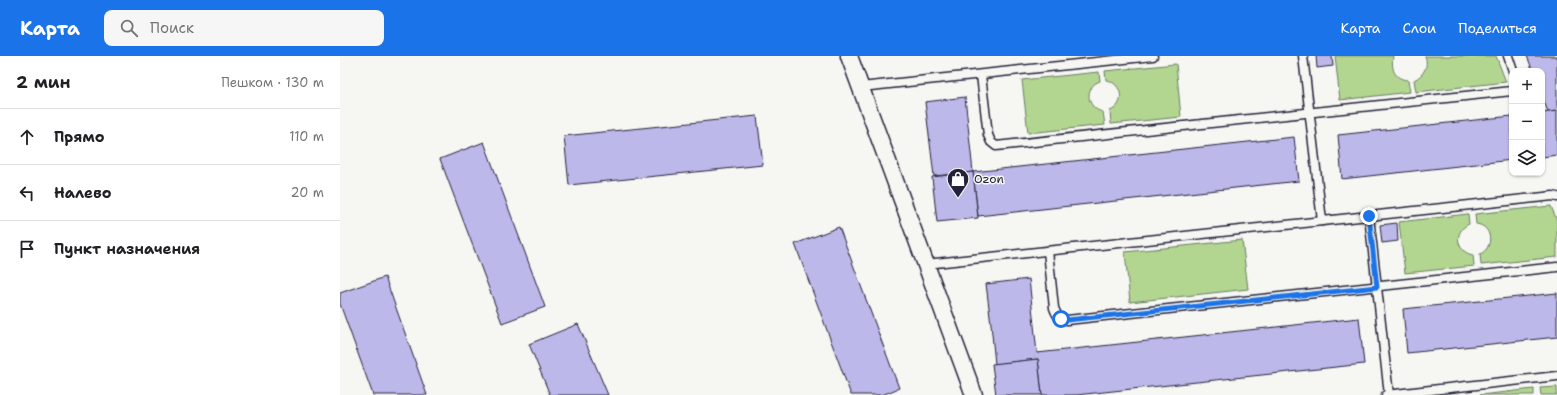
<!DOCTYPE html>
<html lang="ru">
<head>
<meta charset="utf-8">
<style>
	:root { --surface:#fff; --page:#f6f6f6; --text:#202124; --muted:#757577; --line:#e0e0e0; --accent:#1a73e8 }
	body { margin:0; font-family:"Shantell Sans",sans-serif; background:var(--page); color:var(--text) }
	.controls { position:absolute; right:12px; top:12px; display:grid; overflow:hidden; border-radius:8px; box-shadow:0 1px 3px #0004 }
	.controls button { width:36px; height:36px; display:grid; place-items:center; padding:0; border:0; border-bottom:1px solid var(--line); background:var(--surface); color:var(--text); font:20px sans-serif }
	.stop { position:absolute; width:12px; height:12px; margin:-9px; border:3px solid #1a73e8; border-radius:50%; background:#fff }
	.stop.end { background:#1a73e8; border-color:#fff; box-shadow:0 1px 4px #0008 }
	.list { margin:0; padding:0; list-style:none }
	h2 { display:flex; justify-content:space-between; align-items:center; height:52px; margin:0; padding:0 16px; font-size:17px }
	h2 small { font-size:13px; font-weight:400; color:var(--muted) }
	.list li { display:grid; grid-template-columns:26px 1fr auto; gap:12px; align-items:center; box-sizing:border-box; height:56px; padding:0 16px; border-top:1px solid var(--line) }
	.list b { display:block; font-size:15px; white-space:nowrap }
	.list em { font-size:13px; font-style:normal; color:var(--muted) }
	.icon { flex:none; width:22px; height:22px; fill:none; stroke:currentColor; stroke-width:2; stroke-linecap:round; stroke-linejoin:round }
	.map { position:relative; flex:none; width:1217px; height:339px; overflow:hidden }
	header { display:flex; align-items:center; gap:24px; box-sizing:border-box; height:56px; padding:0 20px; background:var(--accent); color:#fff }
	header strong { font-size:19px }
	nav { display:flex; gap:22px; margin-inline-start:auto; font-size:14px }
	.search { width:280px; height:36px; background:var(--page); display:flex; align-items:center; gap:10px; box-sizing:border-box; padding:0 14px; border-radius:8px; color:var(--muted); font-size:15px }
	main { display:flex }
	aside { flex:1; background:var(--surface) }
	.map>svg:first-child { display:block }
	.green { fill:#b2d690; stroke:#6a7c66 }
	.building { fill:#bcb8ea; stroke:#22223b }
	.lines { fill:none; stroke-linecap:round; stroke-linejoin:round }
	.lane-casing { stroke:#22223b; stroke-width:11 }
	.street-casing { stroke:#22223b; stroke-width:19 }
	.lane { stroke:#f6f6f2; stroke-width:8 }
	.street { stroke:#f6f6f2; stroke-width:16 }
	.route { stroke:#1a73e8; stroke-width:5 }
	.labels { text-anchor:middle; stroke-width:3; stroke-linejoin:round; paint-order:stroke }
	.poi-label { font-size:12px; fill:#22223b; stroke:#f6f6f2; text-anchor:start }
</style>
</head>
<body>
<header>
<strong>Карта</strong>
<div class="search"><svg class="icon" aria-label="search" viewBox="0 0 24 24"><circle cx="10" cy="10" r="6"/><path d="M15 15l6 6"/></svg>Поиск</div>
<nav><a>Карта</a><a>Слои</a><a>Поделиться</a></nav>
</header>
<main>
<aside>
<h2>2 мин<small>Пешком · 130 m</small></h2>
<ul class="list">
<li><svg class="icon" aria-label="ahead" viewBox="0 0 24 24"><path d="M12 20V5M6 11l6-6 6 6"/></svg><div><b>Прямо</b></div><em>110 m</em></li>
<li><svg class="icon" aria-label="left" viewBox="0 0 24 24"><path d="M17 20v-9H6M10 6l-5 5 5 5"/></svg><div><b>Налево</b></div><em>20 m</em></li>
<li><svg class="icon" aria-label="arrive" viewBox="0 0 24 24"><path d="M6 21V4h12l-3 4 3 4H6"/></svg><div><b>Пункт назначения</b></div></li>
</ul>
</aside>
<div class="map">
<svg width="1217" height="339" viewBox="0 0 1217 339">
	<rect width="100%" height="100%" fill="#f6f6f2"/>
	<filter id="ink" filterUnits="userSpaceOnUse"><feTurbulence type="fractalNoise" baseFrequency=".025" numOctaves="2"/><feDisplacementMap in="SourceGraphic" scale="8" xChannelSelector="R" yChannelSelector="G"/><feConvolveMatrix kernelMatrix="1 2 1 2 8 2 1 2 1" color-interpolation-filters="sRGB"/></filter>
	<g filter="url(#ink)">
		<g class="green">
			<path d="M995 0H1053C1051 13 1054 23 1068 24L1070 36 1000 44Z"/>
			<path d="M1085 0H1156L1166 26 1076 36 1074 24C1084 19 1089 10 1085 0Z"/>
			<path d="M836 8 841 61 771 68 770 55C786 49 783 27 766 24L765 15Z"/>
			<path d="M759 16 760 25C743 31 747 53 763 56L765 69 688 77 682 24Z"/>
			<path d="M1211 150 1217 165V201L1141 209 1140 198C1154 192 1153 170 1136 168L1135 158Z"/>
			<path d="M1128 158 1129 168C1113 175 1116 196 1133 199L1134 210 1065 217 1059 166Z"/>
			<path d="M902 184 908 233 790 246 785 196Z"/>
			<path d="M1217 331V339H1201L1200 332Z"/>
			<path d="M1194 333V339H1140Z"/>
		</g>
		<g class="building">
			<path d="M976 0H992L993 10 977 12Z"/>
			<path d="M1187 0H1217V55L1208 56 1202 40V15H1193Z"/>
			<path d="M625 41 633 116 594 120 585 46Z"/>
			<path d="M1217 55V99L1202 101V57Z"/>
			<path d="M417 60 423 109 229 129 224 80Z"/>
			<path d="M1172 60V104L1002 123 998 79Z"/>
			<path d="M954 81 959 125 638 160 633 116Z"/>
			<path d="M144 86 205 251 162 267 100 103Z"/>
			<path d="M633 116 638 162 597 166 592 121Z"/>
			<path d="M1057 167 1058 185 1042 187 1040 169Z"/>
			<path d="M499 171 559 332 542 339H511L455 188Z"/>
			<path d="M45 221 87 339H33L0 248V237Z"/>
			<path d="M689 223 697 297 1019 262 1024 308 736 339H702L698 303 655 308 651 268 646 228Z"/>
			<path d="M1217 237V281L1067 297 1063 253Z"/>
			<path d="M238 268 268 339H210L189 288Z"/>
			<path d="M698 303 702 339H656L652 308Z"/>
		</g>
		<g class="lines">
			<g class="lane-casing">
				<g id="lane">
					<path d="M963 0 982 165"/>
					<path d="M1168 0 1173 15"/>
					<path d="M641 19 648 79 651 86 656 90 1172 35"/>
					<path d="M521 31 813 0"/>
					<path d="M1029 160 1049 339"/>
					<path d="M708 195 714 252C717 260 719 263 727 264L1217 211"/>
					<path d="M586 208 1213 140 1217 141"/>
					<path d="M1046 339 1217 320"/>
				</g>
			</g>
			<g class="street-casing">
				<path id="street" d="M509 0 634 339"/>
			</g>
			<use href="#lane" class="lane"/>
			<use href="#street" class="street"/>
		</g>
	</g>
	<g class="lines" filter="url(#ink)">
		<path class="route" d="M721 263 727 264 1037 231 1029 160"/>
	</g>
	<defs>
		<g id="shop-pin" transform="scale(1.15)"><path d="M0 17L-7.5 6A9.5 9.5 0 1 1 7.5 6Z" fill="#22223b" stroke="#f6f6f2"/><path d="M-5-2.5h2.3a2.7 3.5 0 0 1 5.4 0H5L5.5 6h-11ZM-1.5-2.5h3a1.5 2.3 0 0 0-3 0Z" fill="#fff"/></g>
	</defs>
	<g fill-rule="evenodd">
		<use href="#shop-pin" x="618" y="123"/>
	</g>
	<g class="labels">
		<g class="poi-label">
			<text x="634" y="127">Ozon</text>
		</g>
	</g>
</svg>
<div class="controls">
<button>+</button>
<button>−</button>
<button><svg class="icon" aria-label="layers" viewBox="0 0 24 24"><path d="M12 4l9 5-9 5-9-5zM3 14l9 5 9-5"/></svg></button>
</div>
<div class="stop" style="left:721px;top:263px"></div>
<div class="stop end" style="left:1029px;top:160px"></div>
</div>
</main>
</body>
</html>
